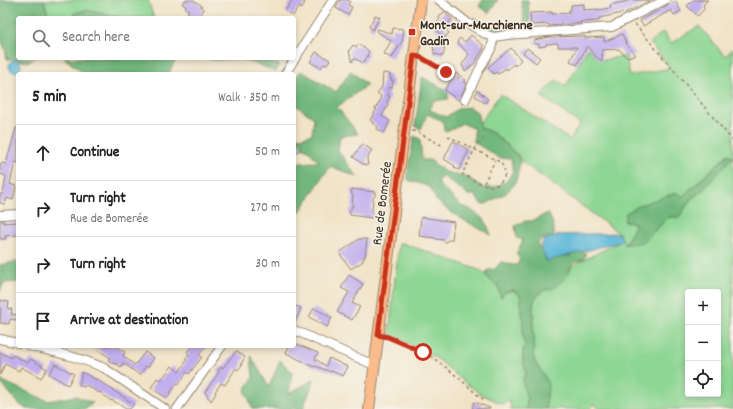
<!DOCTYPE html>
<html lang="en">
<head>
<meta charset="utf-8">
<style>
	:root { --surface:#fff; --page:#f2f2f2; --text:#222; --muted:#767676; --line:#e0e0e0 }
	body { margin:0; font-family:Dekko,sans-serif; background:var(--page); color:var(--text) }
	.controls { position:absolute; right:12px; bottom:12px; display:grid; overflow:hidden; border-radius:4px; box-shadow:0 2px 6px #0003 }
	.controls button { width:36px; height:36px; display:grid; place-items:center; padding:0; border:0; border-bottom:1px solid var(--line); background:var(--surface); color:var(--text); font:20px sans-serif }
	.stop { position:absolute; width:12px; height:12px; margin:-9px; border:3px solid #c8321e; border-radius:50%; background:#fff }
	.stop.end { background:#c8321e; border-color:#fff; box-shadow:0 1px 4px #0008 }
	.list { margin:0; padding:0; list-style:none }
	h2 { display:flex; justify-content:space-between; align-items:center; height:52px; margin:0; padding:0 16px; font-size:17px }
	h2 small { font-size:13px; font-weight:400; color:var(--muted) }
	.list li { display:grid; grid-template-columns:26px 1fr auto; gap:12px; align-items:center; box-sizing:border-box; height:56px; padding:0 16px; border-top:1px solid var(--line) }
	.list b { display:block; font-size:15px; white-space:nowrap }
	.list p { margin:0; font-size:13px; white-space:nowrap; color:var(--muted) }
	.list em { font-size:13px; font-style:normal; color:var(--muted) }
	.icon { flex:none; width:22px; height:22px; fill:none; stroke:currentColor; stroke-width:2; stroke-linecap:round; stroke-linejoin:round }
	.map { position:relative; flex:none; width:733px; height:409px; overflow:hidden }
	.search { position:absolute; background:var(--surface); box-shadow:0 2px 6px #0003; left:16px; top:16px; width:280px; height:44px; display:flex; align-items:center; gap:10px; box-sizing:border-box; padding:0 14px; border-radius:4px; color:var(--muted); font-size:15px }
	.panel { position:absolute; background:var(--surface); box-shadow:0 2px 6px #0003; left:16px; top:72px; width:280px; height:276px; border-radius:4px }
	.map>svg:first-child { display:block }
	.green { fill:#8dd693; stroke:#648058; fill-rule:evenodd }
	.forest { fill:#72b77d; stroke:#56704e }
	.water { fill:#5ab7d8; stroke:#4a707b }
	.building { fill:#c0aeee }
	.lines { fill:none; stroke-linecap:round; stroke-linejoin:round }
	.minor-casing { stroke:#968672; stroke-width:10 }
	.major-casing { stroke:#968672; stroke-width:12 }
	.path { stroke:#968672; stroke-width:1.5; stroke-dasharray:3 3; stroke-linecap:butt }
	.minor { stroke:#fff; stroke-width:8 }
	.major { stroke:#fabc8b; stroke-width:10 }
	.route { stroke:#c8321e; stroke-width:5 }
	.poi-dot { fill:#c8321e; stroke:#f7f3e8; stroke-width:1.5 }
	.labels { text-anchor:middle; stroke-width:3; stroke-linejoin:round; paint-order:stroke }
	.poi-label { font-size:14px; font-weight:bold; fill:#3b2a1e; stroke:#f7f3e8; text-anchor:start }
	.street-label { font-size:14px; fill:#3b2a1e; stroke:#f7f3e8 }
</style>
</head>
<body>
<div class="map">
<svg width="733" height="409" viewBox="0 0 733 409">
	<rect width="100%" height="100%" fill="#f7f3e8"/>
	<filter id="ink" filterUnits="userSpaceOnUse"><feTurbulence type="fractalNoise" baseFrequency=".025" numOctaves="2"/><feDisplacementMap in="SourceGraphic" scale="8" xChannelSelector="R" yChannelSelector="G"/><feConvolveMatrix kernelMatrix="1 2 1 2 8 2 1 2 1" color-interpolation-filters="sRGB"/></filter>
	<filter id="wash" filterUnits="userSpaceOnUse"><feTurbulence type="fractalNoise" baseFrequency=".012" numOctaves="4" result="noise"/><feDisplacementMap in="SourceGraphic" scale="16" xChannelSelector="R" yChannelSelector="G"/><feGaussianBlur stdDeviation="0.9" result="paint"/><feColorMatrix in="noise" values="0 0 0 0 0 0 0 0 0 0 0 0 0 0 0 0 0 1.4 0 .05"/><feComposite in="paint" operator="in"/></filter>
	<g filter="url(#wash)">
		<rect width="100%" height="100%" fill="#f1e3c7"/>
		<g class="green">
			<path d="M44 0H148L154 18H123L86 10 74 14 76 18H48L47 11Z"/>
			<path d="M699 26 725 56 733 49V409H599L594 404 591 408 592 409H546V379L535 362 533 355 534 350V337L533 333V307L534 301 538 295 544 290 551 289 568 275 572 266 623 240 619 233 521 161 518 155 493 133 481 128 480 123 500 94 570 140 580 124 541 96 556 80 566 86 588 48 603 60 626 56 630 76 670 68 650 43 663 32 671 43ZM728 154 704 189 691 199 679 217H669L643 242 624 244 631 234 636 224 624 221 683 196ZM688 292H718V394H688Z"/>
			<path d="M399 242 482 271 493 283 498 286 501 297 505 292 513 290 520 295 521 302V310L523 317V337L525 346 523 351V361L525 369 526 374 523 377 525 388V392L528 401 526 409H510L511 407 509 401 502 404 479 393 463 381 439 360 426 352 389 334Z"/>
		</g>
		<g class="forest">
			<path d="M0 0H44L47 11 48 18H18V58H35L27 62 7 59 5 49 0 37Z"/>
			<path d="M483 0H498L489 13 479 6Z"/>
			<path d="M521 0H528L530 28 500 30 490 29 472 20 473 18 483 22 506 28 523 25 524 17Z"/>
			<path d="M86 10 123 18H76L74 13Z"/>
			<path d="M64 58H176L169 73 170 74H90L82 72Z"/>
			<path d="M206 58H260L279 64 276 72C268 68 247 60 237 59 227 59 216 62 206 58Z"/>
			<path d="M301 71 336 92 351 71 367 85 337 107 358 134 340 136 338 150 357 177 330 166 297 216 294 245V198L297 194 294 191V163L319 162 308 150 294 143V135L300 138 312 134 314 118 294 104V80Z"/>
			<path d="M422 77 448 91V99L433 101 430 110 446 117 459 108 470 107 477 112 481 128 493 133 518 156 520 163 518 173 515 184 506 193 486 204H481L475 195H468L443 176 437 182 461 206 470 209 485 220 491 235 455 215 436 200 430 187 408 180V169L414 136 420 139 422 160H430L445 172 465 176 484 188 495 187 507 181 513 171 511 159 499 158 474 142V129L462 123 453 129 444 131 443 121 427 114 421 129 415 126Z"/>
			<path d="M729 154 732 157 704 189 691 199 679 217H669L643 242 624 245 631 234 636 224 624 221 626 213 642 204 676 193 683 196Z"/>
			<path d="M548 213C552 221 556 228 553 237L545 238 537 243 539 249 545 253V259C554 261 561 253 569 256L579 251 586 254 584 259 575 262 570 267 568 275 558 286 551 289 544 290 538 295 534 301 533 307V333L534 337V350L533 355 535 362 546 379 548 386 546 405V409H526C526 406 528 402 527 399 526 391 519 381 526 374L525 369 523 361V350L525 346 523 337V317L521 310V302L520 295 513 290 505 292 501 298 498 286 493 283 486 275 488 270 495 269 501 262C506 262 512 266 517 265L520 259 516 254 523 240 517 238 515 226 525 221H532Z"/>
			<path d="M18 261V282L4 283 0 292V265Z"/>
			<path d="M251 356 269 387 280 360 292 372 289 394 314 379 303 409H253L245 390 253 378Z"/>
			<path d="M0 380 48 401 76 396 93 403 84 409H26L19 404 0 382Z"/>
		</g>
		<g class="water">
			<circle cx="15" cy="66" r="6"/>
			<path d="M619 233 623 241 547 261 540 247 544 240 560 235Z"/>
		</g>
		<g id="blocks">
			<g class="building">
				<path d="M185 0H193L201 5V7L204 9 199 18H190L191 14 187 12 189 10 185 8 186 6 182 4Z"/>
				<path d="M292 0H300L305 3 301 9 298 7 293 16 285 11Z"/>
				<path d="M340 0H347L350 1 348 5 352 7 348 15 336 8Z"/>
				<path d="M627 0H651L627 12 599 18V21L580 22 581 23 549 26V24L531 25 530 13 552 12V14L569 13 568 11H570V9H571V5L584 4V10L598 9V10L611 8 610 5 628 1Z"/>
				<path d="M693 0H708L703 5H704L703 6 705 8 698 16 687 6Z"/>
				<path d="M675 1 681 11 674 15 671 10 643 26 640 21Z"/>
				<path d="M444 12 452 19 444 28 449 33 443 39 434 26 440 19 439 17Z"/>
				<path d="M375 15 380 17 373 30 369 27Z"/>
				<path d="M393 28 404 29 402 41 392 58 384 54 391 41 377 31 378 29 392 34Z"/>
				<path d="M622 34 627 45 636 55 626 57 619 49 602 50V61L596 57 587 46 577 65 570 61 577 47H558V43L546 44V46L539 47V44H534V40L549 37 585 36V38L604 37V42Z"/>
				<path d="M471 35 484 46 483 47 484 48 475 63 465 71 462 65 469 54 457 42 460 38 465 42Z"/>
				<path d="M435 41 444 43 443 48H445L443 56 434 54V49H433Z"/>
				<path d="M358 44 369 51 367 56H368L363 63 354 58 352 62 349 51 353 45 356 47Z"/>
				<path d="M511 48 521 60 515 66 514 64 507 70 506 68 498 74 496 72 494 74 488 67Z"/>
				<path d="M527 48 540 58 536 63 523 53Z"/>
				<path d="M316 52 330 60 326 65 324 64 321 68 310 62Z"/>
				<path d="M383 73 390 74V78H391V80H393L392 88 388 87V96L390 97 387 102 388 105 382 116 390 121 384 133 377 129 378 127 372 123 373 122 370 120 377 109H375L381 99 380 98 381 96 377 93 382 87Z"/>
				<path d="M456 73 466 80 464 82 467 83 460 98V101L445 91 446 90 445 89Z"/>
				<path d="M477 90 488 99 485 103 475 96Z"/>
				<path d="M16 128H18V163L15 162 10 184 16 186 13 200 7 198 5 204 0 203V194H3L6 176 0 174V167L1 163 6 164Z"/>
				<path d="M294 141 302 146 298 152 294 150Z"/>
				<path d="M453 141 469 150 459 170 454 168 455 166 444 159Z"/>
				<path d="M362 144 372 150 367 159 368 165 363 164 353 157Z"/>
				<path d="M352 189 375 192V196L373 198 372 211 373 214 372 218 350 215 349 211 352 208 353 196 351 193Z"/>
				<path d="M421 217 454 222 452 240H448L445 243 444 240 436 239 435 238 419 236Z"/>
				<path d="M0 221H4V223L18 222V235L5 236 6 239H0Z"/>
				<path d="M359 239H367L365 257H364L363 261 351 269 339 253Z"/>
				<path d="M349 275 363 284 352 303 360 307 352 320 337 312 349 292 341 288Z"/>
				<path d="M1 300 9 302 8 309H12L11 314 17 315 16 320 10 319 9 324 0 323 1 309H0Z"/>
				<path d="M296 306 301 308 294 325V309Z"/>
				<path d="M314 308 332 318 327 327 309 317Z"/>
				<path d="M294 343 318 353 315 359 326 366 329 358 348 367 343 376 331 371V372L315 366 314 367 286 353 289 346H294Z"/>
				<path d="M93 346H115L125 352 123 356 135 365 145 352 154 358 148 367 146 366 140 375 123 363 121 367 115 363 114 364 108 360 110 358Z"/>
				<path d="M192 346H206L199 355 202 357 192 370 189 374 187 372 179 384 177 383 167 398 151 388 157 378 161 380 172 366 179 372 187 360 185 359 189 354 187 352Z"/>
				<path d="M236 351 245 357 241 364 242 365 238 370 236 368 225 385 221 383 215 392 216 393 211 401 205 392 219 372 218 371 221 367 223 368 231 357H232Z"/>
				<path d="M0 352 11 358 13 355 28 363 31 359 47 369 41 378 21 367 19 371 5 364 0 375Z"/>
				<path d="M55 364 74 374 68 385 49 374Z"/>
				<path d="M82 372 96 380V379L134 404 130 409H126L112 400 111 401 100 392 99 393 86 385 84 387 79 385Z"/>
				<path d="M474 402 490 408V409H472Z"/>
			</g>
		</g>
	</g>
	<g filter="url(#ink)">
		<use href="#blocks" fill-opacity="0" stroke="#968672" stroke-width="1"/>
		<g class="lines">
			<g class="minor-casing">
				<g id="minor">
					<path d="M439 0 469 24 487 35 494 37 507 35 612 27 665 0"/>
					<path d="M285 74 333 0"/>
					<path d="M465 100 479 70 491 49 494 37"/>
					<path d="M0 215 18 214"/>
					<path d="M294 330 374 365"/>
					<path d="M0 339 18 343"/>
					<path d="M29 346C54 352 80 357 104 368L165 409"/>
					<path d="M177 409 222 346"/>
				</g>
			</g>
			<g class="major-casing">
				<path id="major" d="M369 409 421 0"/>
			</g>
			<g class="path">
				<path d="M635 24 733 141"/>
				<path d="M421 57 446 72 459 78"/>
				<path d="M412 131H415L443 146"/>
				<path d="M448 136C460 142 473 149 486 155 491 158 499 160 502 165 505 169 506 175 503 179 495 195 473 179 462 174L475 149 484 138"/>
				<path d="M484 183 495 160"/>
				<path d="M386 337C406 341 433 356 449 370 461 379 472 391 484 400"/>
			</g>
			<use href="#minor" class="minor"/>
			<use href="#major" class="major"/>
		</g>
	</g>
	<g class="lines" filter="url(#ink)">
		<path class="route" d="M423 352 388 337 378 335 414 55 422 58 446 72"/>
	</g>
	<rect class="poi-dot" x="408" y="28" width="8" height="8" rx="2"/>
	<g class="labels">
		<g class="poi-label">
			<text x="420" y="29">Mont-sur-Marchienne<tspan x="420" dy="16">Gadin</tspan></text>
		</g>
		<g class="street-label">
			<text transform="translate(381 203) rotate(-83)" y="5">Rue de Bomerée</text>
		</g>
	</g>
</svg>
<div class="controls">
<button>+</button>
<button>−</button>
<button><svg class="icon" aria-label="locate" viewBox="0 0 24 24"><circle cx="12" cy="12" r="6"/><path d="M12 2v4M12 18v4M2 12h4M18 12h4"/></svg></button>
</div>
<div class="stop" style="left:423px;top:352px"></div>
<div class="stop end" style="left:446px;top:72px"></div>
<div class="search"><svg class="icon" aria-label="search" viewBox="0 0 24 24"><circle cx="10" cy="10" r="6"/><path d="M15 15l6 6"/></svg>Search here</div>
<section class="panel">
<h2>5 min<small>Walk · 350 m</small></h2>
<ul class="list">
<li><svg class="icon" aria-label="ahead" viewBox="0 0 24 24"><path d="M12 20V5M6 11l6-6 6 6"/></svg><div><b>Continue</b></div><em>50 m</em></li>
<li><svg class="icon" aria-label="right" viewBox="0 0 24 24"><path d="M7 20v-9h11M14 6l5 5-5 5"/></svg><div><b>Turn right</b><p>Rue de Bomerée</p></div><em>270 m</em></li>
<li><svg class="icon" aria-label="right" viewBox="0 0 24 24"><path d="M7 20v-9h11M14 6l5 5-5 5"/></svg><div><b>Turn right</b></div><em>30 m</em></li>
<li><svg class="icon" aria-label="arrive" viewBox="0 0 24 24"><path d="M6 21V4h12l-3 4 3 4H6"/></svg><div><b>Arrive at destination</b></div></li>
</ul>
</section>
</div>
</body>
</html>
